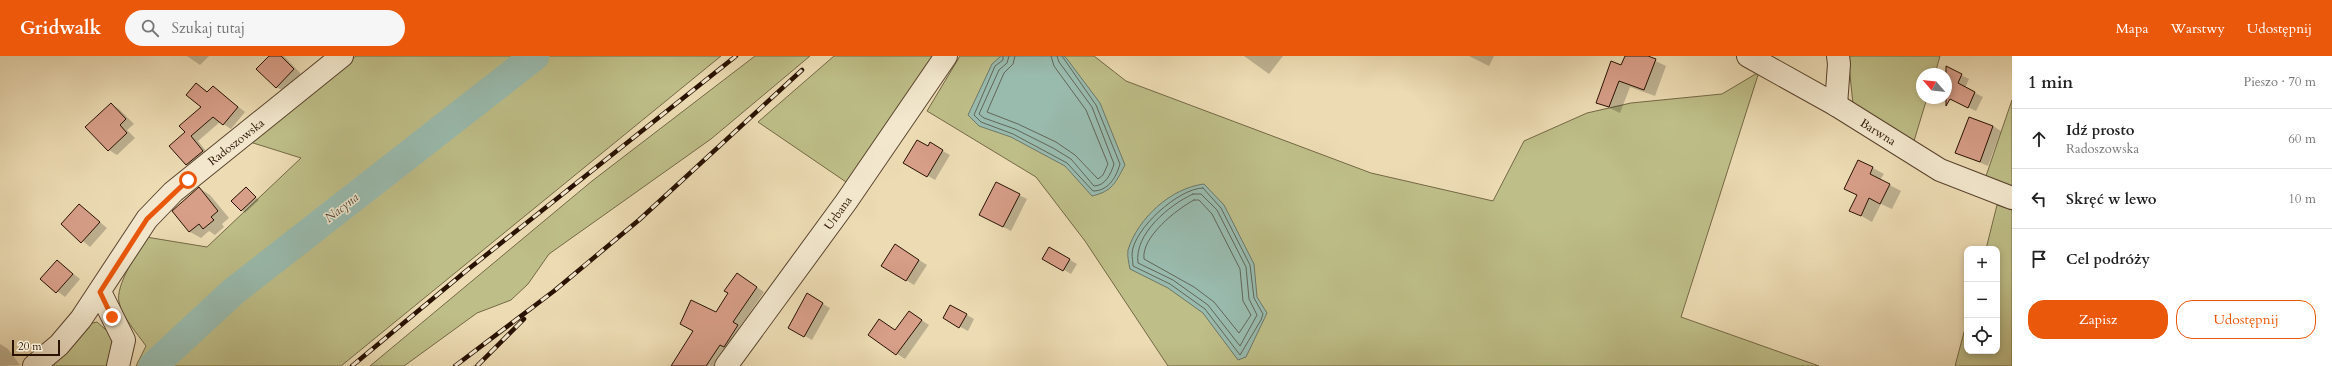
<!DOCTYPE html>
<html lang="pl">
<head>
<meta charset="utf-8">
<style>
	:root { --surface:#fff; --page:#f6f6f6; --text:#222; --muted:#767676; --line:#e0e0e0; --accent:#ea580c }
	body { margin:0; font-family:Cardo,serif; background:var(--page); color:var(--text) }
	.controls { position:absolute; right:12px; bottom:12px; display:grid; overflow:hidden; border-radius:8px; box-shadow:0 2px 6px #0003 }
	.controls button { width:36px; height:36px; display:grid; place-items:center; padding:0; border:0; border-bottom:1px solid var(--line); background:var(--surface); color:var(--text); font:20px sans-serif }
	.compass { position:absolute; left:1916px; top:12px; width:36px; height:36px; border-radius:50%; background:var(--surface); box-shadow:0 2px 6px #0003; rotate:298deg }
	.scale { position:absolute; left:12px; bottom:10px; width:48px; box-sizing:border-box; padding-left:4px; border:2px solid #291202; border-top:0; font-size:11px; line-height:14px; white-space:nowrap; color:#291202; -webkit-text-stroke:3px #f3e8ce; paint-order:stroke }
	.stop { position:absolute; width:12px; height:12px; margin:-9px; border:3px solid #ea580c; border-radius:50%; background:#fff }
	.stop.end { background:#ea580c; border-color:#fff; box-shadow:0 1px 4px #0008 }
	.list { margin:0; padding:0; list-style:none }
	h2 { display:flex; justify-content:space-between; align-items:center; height:52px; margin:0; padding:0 16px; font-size:17px }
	h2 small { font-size:13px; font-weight:400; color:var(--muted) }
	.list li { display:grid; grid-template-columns:26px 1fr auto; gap:12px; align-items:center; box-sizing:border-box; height:60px; padding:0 16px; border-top:1px solid var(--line) }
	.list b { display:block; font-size:15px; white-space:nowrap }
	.list p { margin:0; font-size:13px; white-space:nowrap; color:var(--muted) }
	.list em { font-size:13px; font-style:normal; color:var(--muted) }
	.actions { display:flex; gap:8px; padding:12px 16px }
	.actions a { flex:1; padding:9px 0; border:1px solid var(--accent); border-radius:16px; text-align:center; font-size:14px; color:var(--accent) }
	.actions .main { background:var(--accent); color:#fff }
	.icon { flex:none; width:22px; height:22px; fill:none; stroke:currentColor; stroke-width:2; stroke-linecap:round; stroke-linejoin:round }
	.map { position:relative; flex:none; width:2012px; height:310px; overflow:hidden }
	header { display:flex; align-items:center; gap:24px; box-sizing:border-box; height:56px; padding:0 20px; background:var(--accent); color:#fff }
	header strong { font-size:19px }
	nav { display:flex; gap:22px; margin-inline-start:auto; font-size:14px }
	.search { width:280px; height:36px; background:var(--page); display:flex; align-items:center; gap:10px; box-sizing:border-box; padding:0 14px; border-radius:22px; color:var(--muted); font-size:15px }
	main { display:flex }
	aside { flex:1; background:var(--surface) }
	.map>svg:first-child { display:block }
	.green { fill:#bebe88; stroke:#746845 }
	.water { fill:#99bbae; stroke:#6c7769 }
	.shadow { fill:#0003 }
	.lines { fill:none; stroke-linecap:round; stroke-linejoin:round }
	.shore { stroke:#616658; stroke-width:1 }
	.river { stroke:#99bbae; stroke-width:29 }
	.building { fill:#d79e88; stroke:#291202 }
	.minor-casing { stroke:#5a442e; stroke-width:24 }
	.minor { stroke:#f3e8ce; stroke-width:22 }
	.rail-casing { stroke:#291202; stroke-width:4.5 }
	.rail { stroke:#f3e8ce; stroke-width:3; stroke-dasharray:9; stroke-linecap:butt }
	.route { stroke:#ea580c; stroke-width:5 }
	.labels { text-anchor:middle; stroke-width:3; stroke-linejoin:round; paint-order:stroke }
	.street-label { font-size:12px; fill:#291202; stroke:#f3e8ce }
	.water-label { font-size:13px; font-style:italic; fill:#504d3e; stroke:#f3e8ce }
</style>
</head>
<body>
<header>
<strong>Gridwalk</strong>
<div class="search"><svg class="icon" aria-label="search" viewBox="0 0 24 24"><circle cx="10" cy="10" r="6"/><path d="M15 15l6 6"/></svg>Szukaj tutaj</div>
<nav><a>Mapa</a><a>Warstwy</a><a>Udostępnij</a></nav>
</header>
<main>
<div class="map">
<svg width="2012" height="310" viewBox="0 0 2012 310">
	<rect width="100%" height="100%" fill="#ecdbb3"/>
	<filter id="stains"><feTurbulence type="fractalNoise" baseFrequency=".005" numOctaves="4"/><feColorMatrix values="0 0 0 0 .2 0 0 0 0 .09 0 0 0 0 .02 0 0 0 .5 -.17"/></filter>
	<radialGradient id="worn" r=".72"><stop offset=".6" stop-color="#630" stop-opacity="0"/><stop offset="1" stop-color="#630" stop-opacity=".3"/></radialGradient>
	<g class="green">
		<path d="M356 0H526L234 225 149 310H136L146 290C137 277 122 261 119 246 115 230 138 195 146 181L207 191 301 102 250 86Z"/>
		<path d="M542 0H721L341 310H159L382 126Z"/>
		<path d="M755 0H810L711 83 549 198 528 228 511 244 477 257 404 310H370L592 125Z"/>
		<path d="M834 0H935L849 128 758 66Z"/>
		<path d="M960 0H1094L1126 25 1371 117 1493 145 1524 85 1587 57 1631 47 1722 38 1759 16 1681 261 1819 310H1168L1085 185 1036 121 927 55Z"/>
		<path d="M1848 0H1940L1935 18H1922V42H1927L1914 85 1853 48Z"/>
		<path d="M2012 44V135L1985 123Z"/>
		<path d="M1997 149 2012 154V310H1955L1967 265V295H1997V193H1986Z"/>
		<path d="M97 266 113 280 110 304 106 310H47L88 268Z"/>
	</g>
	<g class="water">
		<path d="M1001 0H1064L1067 3 1100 47 1125 109C1115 127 1113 135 1092 140L1065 110 1011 81 979 70 968 59 992 8Z"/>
		<path d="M1204 128 1224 149 1254 208 1257 241 1267 257 1246 301 1238 304 1203 257 1168 232 1130 213C1129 208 1127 200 1128 194 1138 162 1171 132 1204 128Z"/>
	</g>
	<g class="shadow">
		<path d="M187 0H209L200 9Z"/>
		<path d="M270 0H284L301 18 284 35 276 31Z"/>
		<path d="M1244 0H1283L1269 18Z"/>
		<path d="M1469 0H1494L1489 10Z"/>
		<path d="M1626 0H1645L1666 10 1655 40 1630 31 1620 57 1597 46 1622 10Z"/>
		<path d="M1947 12 1969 23 1965 32 1983 41 1976 55 1946 41V18H1944Z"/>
		<path d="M197 28 208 36 213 31 245 56 231 73 220 66 198 85 210 100 195 113 187 109 171 90 186 76 203 51Z"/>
		<path d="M111 48 119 53 134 68 127 74 135 82 117 99 109 94 87 71Z"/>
		<path d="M1993 70 2001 75 1988 110 1957 97Z"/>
		<path d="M930 88 950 99 935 124 905 106 928 92Z"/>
		<path d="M1873 112 1884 118 1880 124 1901 135 1892 153 1881 148 1872 166 1851 154Z"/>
		<path d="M199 132 210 139 229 162 222 168 224 171 215 179 209 175 201 182 190 176 173 155Z"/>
		<path d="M246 132 259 144 245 157 242 154Z"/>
		<path d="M1019 139 1027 143 1011 175 988 163Z"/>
		<path d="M79 149 107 172 90 191 62 168Z"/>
		<path d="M1050 192 1077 208 1071 218 1044 202Z"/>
		<path d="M903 194 927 209 914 229 906 224Z"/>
		<path d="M57 205 80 223 65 241 41 223Z"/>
		<path d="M745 223 764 236 740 271 745 274 717 310H680L716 258Z"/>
		<path d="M807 239 830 252 812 284 789 271Z"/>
		<path d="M951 250 974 263 968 275 944 262Z"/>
		<path d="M909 256 929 269 905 303 869 279 880 264 896 275Z"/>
		<path d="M0 288 8 293 20 309 0 310Z"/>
	</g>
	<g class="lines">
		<g class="shore">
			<path d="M1003 0V4L995 10 974 59 981 66 1013 78 1067 107 1093 135C1108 135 1116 122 1120 108L1096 49 1062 0"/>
			<path d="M1009 0 1007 7 999 14 979 58 984 62 1015 73 1053 92 1071 103 1094 130C1105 130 1111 118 1114 108L1092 51 1059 6 1057 0"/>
			<path d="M1015 0 1013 8 1004 17 987 56 1018 68 1056 86 1075 99 1098 123 1103 119 1108 108 1086 54 1054 10 1051 0"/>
			<path d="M1203 132 1221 152 1250 209 1254 242 1263 258 1261 264 1240 299 1205 253 1170 228 1133 210C1133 206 1132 201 1132 198 1133 173 1179 132 1203 132Z"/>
			<path d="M1193 138H1201L1217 154 1246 211 1249 243 1257 259 1240 290 1208 249 1173 224 1138 207C1134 178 1169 149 1193 138Z"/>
			<path d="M1194 144H1199L1212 158 1240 213 1243 245 1251 259 1239 277 1214 246 1194 231 1144 203C1141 181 1177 153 1194 144Z"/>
		</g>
		<path class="river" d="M153 310 234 235 535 0"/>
	</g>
	<g class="building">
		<path d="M269 0H281L294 13 276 32 256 13Z"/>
		<path d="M1625 0H1648L1656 3 1644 34 1619 25 1609 51 1596 47 1611 5 1621 9Z"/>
		<path d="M1946 10 1962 18 1958 27 1975 36 1968 52 1950 43 1946 50Z"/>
		<path d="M196 27 207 36 213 30 238 51 223 69 213 61 191 80 203 95 186 109 169 90 185 76 179 70 201 51 186 39Z"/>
		<path d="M111 47 126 63 120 69 127 77 108 95 85 71Z"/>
		<path d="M1969 61 1993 70 1980 106 1955 97Z"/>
		<path d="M917 84 928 90 930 86 943 94 927 121 903 107Z"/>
		<path d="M1858 104 1873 111 1870 118 1890 128 1880 148 1869 142 1861 160 1849 155 1857 139 1844 133Z"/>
		<path d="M996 126 1020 138 1003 171 979 159Z"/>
		<path d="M199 131 218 155 211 161 214 164 203 173 199 168 189 176 172 155Z"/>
		<path d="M246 131 256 141 241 155 231 145Z"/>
		<path d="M79 148 100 166 81 187 61 168Z"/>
		<path d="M895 188 919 204 906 225 881 210Z"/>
		<path d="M1049 191 1070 203 1063 215 1042 203Z"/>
		<path d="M57 204 73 218 56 237 40 223Z"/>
		<path d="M737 217 757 231 733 266 738 269 724 291 720 289 706 310H671L693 275 680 268 691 244 716 256 728 237 724 235Z"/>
		<path d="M807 237 823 247 804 281 788 272Z"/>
		<path d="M950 249 967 258 959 272 943 262Z"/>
		<path d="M909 255 922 264 896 299 868 279 879 263 895 274Z"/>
	</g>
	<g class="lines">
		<g class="minor-casing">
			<g id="minor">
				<path d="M1748 0 1836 49 1940 114 2012 142"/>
				<path d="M1836 49 1839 8 1838 0"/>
				<path d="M100 236 124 284 118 310"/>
				<path d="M34 310 59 289 81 263 147 163 173 136 342 0"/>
				<path d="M726 310 846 146 946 0"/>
			</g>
		</g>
		<use href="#minor" class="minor"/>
		<g class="rail-casing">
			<g id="rail">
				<path d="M352 310 466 215 736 0"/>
				<path d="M455 310 554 235 639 164 802 14"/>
				<path d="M477 310 524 263"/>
			</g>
		</g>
		<use href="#rail" class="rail"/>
	</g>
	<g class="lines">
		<path class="route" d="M112 261 100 236 147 163 188 124"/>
	</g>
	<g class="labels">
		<g class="street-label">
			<text transform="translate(1878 76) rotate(32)" y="4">Barwna</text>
			<text transform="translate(236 86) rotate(-38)" y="4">Radoszowska</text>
			<text transform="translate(838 157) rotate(-54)" y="4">Urbana</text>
		</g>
		<g class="water-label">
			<text transform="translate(341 151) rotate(-38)" y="5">Nacyna</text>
		</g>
	</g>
	<rect width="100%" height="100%" filter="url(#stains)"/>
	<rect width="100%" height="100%" fill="url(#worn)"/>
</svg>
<div class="controls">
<button>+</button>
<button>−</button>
<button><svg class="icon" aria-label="locate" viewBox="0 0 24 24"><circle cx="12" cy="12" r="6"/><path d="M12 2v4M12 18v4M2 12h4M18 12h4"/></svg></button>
</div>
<svg class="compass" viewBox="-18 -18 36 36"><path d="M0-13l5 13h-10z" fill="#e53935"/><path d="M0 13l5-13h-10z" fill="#767676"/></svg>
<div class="scale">20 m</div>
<div class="stop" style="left:188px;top:124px"></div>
<div class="stop end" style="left:112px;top:261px"></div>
</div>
<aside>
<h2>1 min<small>Pieszo · 70 m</small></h2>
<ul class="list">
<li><svg class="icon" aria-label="ahead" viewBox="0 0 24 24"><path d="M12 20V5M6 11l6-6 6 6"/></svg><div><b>Idź prosto</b><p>Radoszowska</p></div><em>60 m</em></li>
<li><svg class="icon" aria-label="left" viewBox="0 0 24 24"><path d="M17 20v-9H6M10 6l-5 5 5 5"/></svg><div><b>Skręć w lewo</b></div><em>10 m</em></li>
<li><svg class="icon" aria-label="arrive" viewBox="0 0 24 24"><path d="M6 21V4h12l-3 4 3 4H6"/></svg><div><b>Cel podróży</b></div></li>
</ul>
<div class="actions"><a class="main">Zapisz</a><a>Udostępnij</a></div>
</aside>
</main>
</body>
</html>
